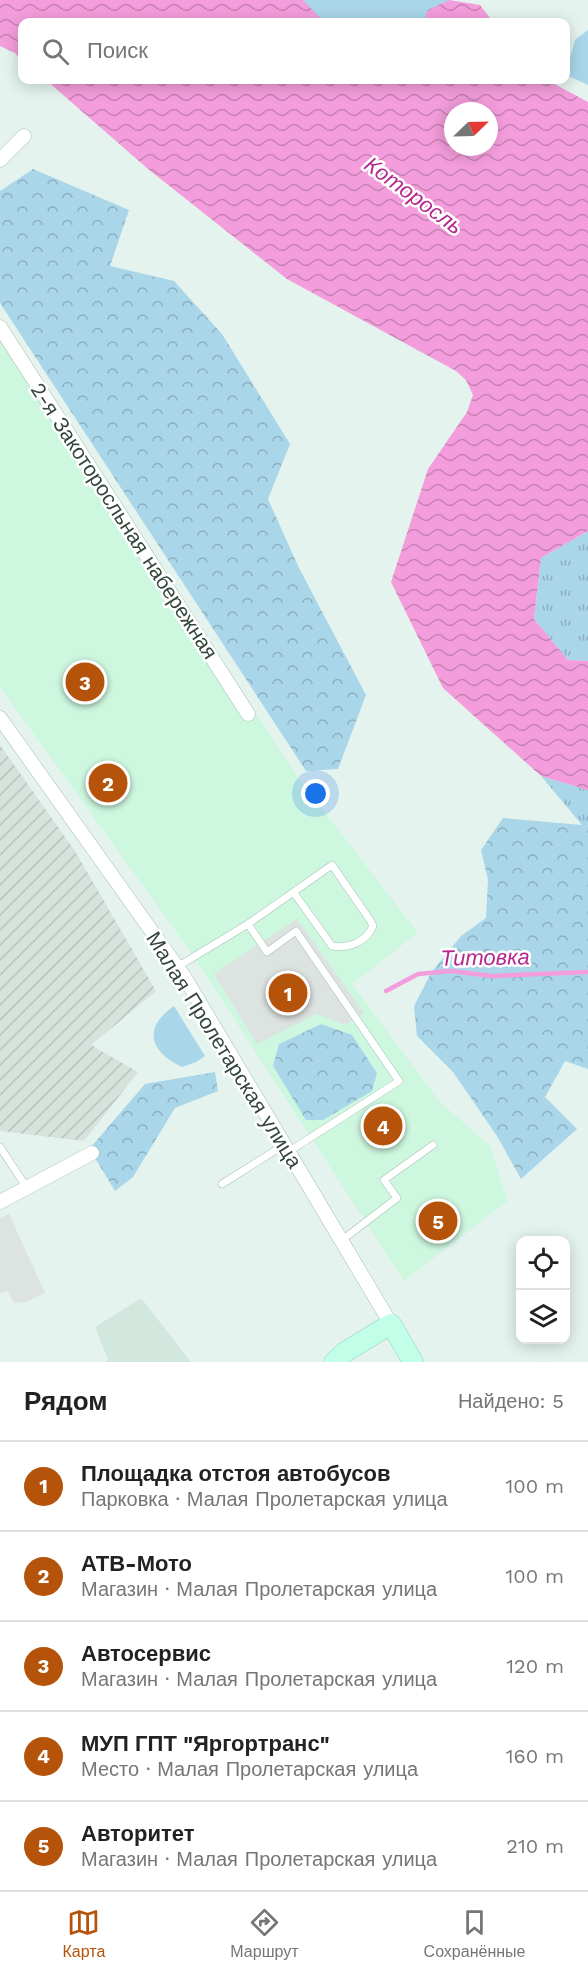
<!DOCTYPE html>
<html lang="ru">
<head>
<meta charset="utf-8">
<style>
	:root { --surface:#fff; --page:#f2f2f2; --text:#222; --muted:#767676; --line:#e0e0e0; --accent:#b45309 }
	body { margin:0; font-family:"Work Sans",sans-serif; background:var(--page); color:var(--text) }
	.controls { position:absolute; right:18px; bottom:18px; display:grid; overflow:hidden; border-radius:12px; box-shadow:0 3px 15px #0003 }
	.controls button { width:54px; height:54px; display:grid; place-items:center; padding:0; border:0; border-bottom:2px solid var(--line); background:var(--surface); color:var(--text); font:30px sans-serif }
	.compass { position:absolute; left:444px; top:102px; width:54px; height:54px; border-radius:50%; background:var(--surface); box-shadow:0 3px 15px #0003; rotate:67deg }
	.you { position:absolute; left:316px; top:794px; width:21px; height:21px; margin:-15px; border:4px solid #fff; border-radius:50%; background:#1a73e8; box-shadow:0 0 0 9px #1a73e833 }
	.badge { display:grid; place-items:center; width:39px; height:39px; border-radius:50%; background:var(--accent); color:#fff; font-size:20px; font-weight:700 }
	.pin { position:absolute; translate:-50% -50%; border:3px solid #fff; box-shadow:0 2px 6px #0006 }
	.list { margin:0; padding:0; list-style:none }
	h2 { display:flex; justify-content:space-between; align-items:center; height:78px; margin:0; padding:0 24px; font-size:26px }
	h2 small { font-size:20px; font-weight:400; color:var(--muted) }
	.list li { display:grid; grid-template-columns:39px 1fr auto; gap:18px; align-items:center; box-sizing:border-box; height:90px; padding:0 24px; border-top:2px solid var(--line) }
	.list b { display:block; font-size:22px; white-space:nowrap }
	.list p { margin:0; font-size:20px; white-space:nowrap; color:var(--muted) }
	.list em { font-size:20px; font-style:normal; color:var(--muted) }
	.icon { flex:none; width:33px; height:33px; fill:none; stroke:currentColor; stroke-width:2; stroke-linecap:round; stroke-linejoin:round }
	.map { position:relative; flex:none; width:588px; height:1362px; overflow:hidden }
	.search { position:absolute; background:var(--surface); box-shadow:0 3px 15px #0003; left:18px; right:18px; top:18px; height:66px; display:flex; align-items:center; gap:15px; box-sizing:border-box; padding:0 21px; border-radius:12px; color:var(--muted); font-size:22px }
	.sheet { height:528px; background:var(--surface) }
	nav { display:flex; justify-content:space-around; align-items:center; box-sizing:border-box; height:84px; border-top:2px solid var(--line); background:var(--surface); font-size:16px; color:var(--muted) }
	nav a { display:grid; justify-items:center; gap:3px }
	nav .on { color:var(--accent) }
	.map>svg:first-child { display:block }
	.residential { fill:#d2e7de }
	.commercial { fill:#cef7e0 }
	.industrial { fill:url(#industrial-furrows) }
	.grass { fill:url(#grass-tufts) }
	.forest { fill:url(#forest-crowns) }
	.green { fill:#aad6ea }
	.parking { fill:#dde3e0 }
	.water { fill:url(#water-waves); fill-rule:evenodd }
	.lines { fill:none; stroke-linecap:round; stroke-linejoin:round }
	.stream { stroke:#f49ddc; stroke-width:4.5 }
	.lane-casing { stroke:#a6bfb3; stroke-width:8 }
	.street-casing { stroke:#a6bfb3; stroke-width:15 }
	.secondary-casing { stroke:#91d6ba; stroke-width:21 }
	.lane { stroke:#fff; stroke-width:7 }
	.street { stroke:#fff; stroke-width:14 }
	.secondary { stroke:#c2ffe8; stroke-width:20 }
	.labels { text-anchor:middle; stroke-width:5; stroke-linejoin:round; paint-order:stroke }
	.street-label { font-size:21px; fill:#34463c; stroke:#fff }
	.water-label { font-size:22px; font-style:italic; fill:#b6288e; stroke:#fff }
</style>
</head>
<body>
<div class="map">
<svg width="588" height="1362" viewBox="0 0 588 1362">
	<defs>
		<pattern id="industrial-furrows" width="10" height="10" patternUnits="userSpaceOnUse" patternTransform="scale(1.5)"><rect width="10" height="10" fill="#d6e2db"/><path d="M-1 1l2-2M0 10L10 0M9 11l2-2" fill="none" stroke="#b8c3bd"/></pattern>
		<pattern id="grass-tufts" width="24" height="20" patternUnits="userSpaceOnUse" patternTransform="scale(1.5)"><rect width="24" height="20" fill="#aad6ea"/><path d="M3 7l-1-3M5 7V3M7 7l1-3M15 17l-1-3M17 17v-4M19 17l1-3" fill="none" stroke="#8bafbf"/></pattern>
		<pattern id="forest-crowns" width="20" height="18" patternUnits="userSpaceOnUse" patternTransform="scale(1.5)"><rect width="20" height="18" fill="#aad6ea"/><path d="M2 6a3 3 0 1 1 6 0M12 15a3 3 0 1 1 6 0" fill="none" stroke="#8bafbf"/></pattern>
		<pattern id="water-waves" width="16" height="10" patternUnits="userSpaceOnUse" patternTransform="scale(1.5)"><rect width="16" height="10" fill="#f49ddc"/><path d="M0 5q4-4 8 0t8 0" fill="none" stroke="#c682b4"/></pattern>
	</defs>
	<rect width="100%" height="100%" fill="#e4f3ed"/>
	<path class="residential" d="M141 1298 191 1362H105L108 1359 95 1327Z"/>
	<path class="commercial" d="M0 323 299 779 418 933 352 984 440 1102 490 1146 507 1201 404 1281 190 951 0 687Z"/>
	<path class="industrial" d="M0 745 75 851 156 991 91 1045 138 1072 84 1141 0 1131Z"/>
	<g class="grass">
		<path d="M588 531V661L568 660 534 619 541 558Z"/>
		<path d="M541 776 588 790V827L582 825Z"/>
	</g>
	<g class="forest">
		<path d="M33 169 129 210 110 266 174 281 222 334 290 444 268 499 299 568 366 695 338 769 306 771 0 303V191Z"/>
		<path d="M503 818 582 825 588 827V1069L565 1061 545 1097 577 1129 521 1179 497 1136 453 1072 417 1036 414 1006 431 973 461 936 486 918 488 880 481 850Z"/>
		<path d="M321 1024 352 1035 377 1073 372 1091 323 1120H306L273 1066 279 1044Z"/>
		<path d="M215 1072 218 1091 175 1108 133 1177 115 1191 92 1153 91 1147 145 1084Z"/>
	</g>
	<g class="green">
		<path d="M296 0H451L442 22H324Z"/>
		<path d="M588 30V85L566 75V72L575 40Z"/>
		<path d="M174 1006 205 1056 196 1062 182 1067C150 1052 142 1028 174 1006Z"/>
	</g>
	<g class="parking">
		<path d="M297 919 364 1013 346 1025 316 1014 257 1044 214 974Z"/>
		<path d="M9 1214 45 1293 26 1302 14 1303 7 1291 0 1294V1219Z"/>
	</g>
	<g class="water">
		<path d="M0 0H303L324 22H22V60L15 53 0 46Z"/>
		<path d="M449 0 480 5 493 22H423L428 10Z"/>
		<path d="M46 80H547L588 102V531L541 558 534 619 568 660 588 661V790L541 776 443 688 391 582 428 469 467 412 473 395 466 380 456 371 287 279 148 169ZM453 111H489V147H453Z"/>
	</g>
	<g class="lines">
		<path class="stream" d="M386 991 418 974 451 971 492 976 588 972"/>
		<g class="lane-casing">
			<g id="lane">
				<path d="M248 924 332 865 370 920 373 926C366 942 349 949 332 946L294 893"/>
				<path d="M177 967 248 924 267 952 296 931 399 1081 288 1152"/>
				<path d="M0 1147 27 1188"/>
				<path d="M222 1184 284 1145"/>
				<path d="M341 1241 397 1198 384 1180 433 1145"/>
			</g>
		</g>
		<g class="street-casing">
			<g id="street">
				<path d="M0 160 24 136"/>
				<path d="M0 327 248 714"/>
				<path d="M0 718 185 978 391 1324"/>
				<path d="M0 1202 92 1153"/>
			</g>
		</g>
		<g class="secondary-casing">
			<path id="secondary" d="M334 1362 345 1352 391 1324 413 1362"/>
		</g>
		<use href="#lane" class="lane"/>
		<use href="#street" class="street"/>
		<use href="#secondary" class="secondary"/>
	</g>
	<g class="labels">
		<g class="street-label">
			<text transform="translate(124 521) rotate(57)" y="7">2-я Закоторосльная набережная</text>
			<text transform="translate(224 1050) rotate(58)" y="7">Малая Пролетарская улица</text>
		</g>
		<g class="water-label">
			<text transform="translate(414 195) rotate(36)" y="8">Которосль</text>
			<text transform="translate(485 957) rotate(-1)" y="8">Титовка</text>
		</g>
	</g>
</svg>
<div class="controls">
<button><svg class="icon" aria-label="locate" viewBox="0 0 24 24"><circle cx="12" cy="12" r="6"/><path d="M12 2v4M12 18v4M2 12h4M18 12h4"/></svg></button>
<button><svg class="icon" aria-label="layers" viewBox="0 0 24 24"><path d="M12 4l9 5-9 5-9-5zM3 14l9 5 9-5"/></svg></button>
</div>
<svg class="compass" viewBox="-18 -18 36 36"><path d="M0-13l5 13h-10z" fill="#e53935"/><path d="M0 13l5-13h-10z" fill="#767676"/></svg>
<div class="you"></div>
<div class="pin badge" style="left:288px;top:993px">1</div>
<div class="pin badge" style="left:108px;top:783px">2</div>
<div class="pin badge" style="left:85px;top:682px">3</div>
<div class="pin badge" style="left:383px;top:1126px">4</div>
<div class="pin badge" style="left:438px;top:1221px">5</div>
<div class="search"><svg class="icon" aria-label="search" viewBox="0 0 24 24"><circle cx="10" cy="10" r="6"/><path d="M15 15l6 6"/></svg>Поиск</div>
</div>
<section class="sheet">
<h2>Рядом<small>Найдено: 5</small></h2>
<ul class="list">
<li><span class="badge">1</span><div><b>Площадка отстоя автобусов</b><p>Парковка · Малая Пролетарская улица</p></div><em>100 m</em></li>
<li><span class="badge">2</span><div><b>АТВ-Мото</b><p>Магазин · Малая Пролетарская улица</p></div><em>100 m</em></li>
<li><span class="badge">3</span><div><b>Автосервис</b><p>Магазин · Малая Пролетарская улица</p></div><em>120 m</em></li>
<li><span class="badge">4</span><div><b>МУП ГПТ &quot;Яргортранс&quot;</b><p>Место · Малая Пролетарская улица</p></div><em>160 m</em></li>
<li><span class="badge">5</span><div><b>Авторитет</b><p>Магазин · Малая Пролетарская улица</p></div><em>210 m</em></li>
</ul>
</section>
<nav>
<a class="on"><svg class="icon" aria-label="map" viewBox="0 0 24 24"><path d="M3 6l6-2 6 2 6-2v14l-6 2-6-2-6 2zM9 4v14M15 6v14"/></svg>Карта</a>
<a><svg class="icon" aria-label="directions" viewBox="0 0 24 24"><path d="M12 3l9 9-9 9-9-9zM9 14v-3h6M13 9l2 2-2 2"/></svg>Маршрут</a>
<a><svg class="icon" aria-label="saved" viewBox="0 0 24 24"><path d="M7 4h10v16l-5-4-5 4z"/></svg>Сохранённые</a>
</nav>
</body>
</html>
